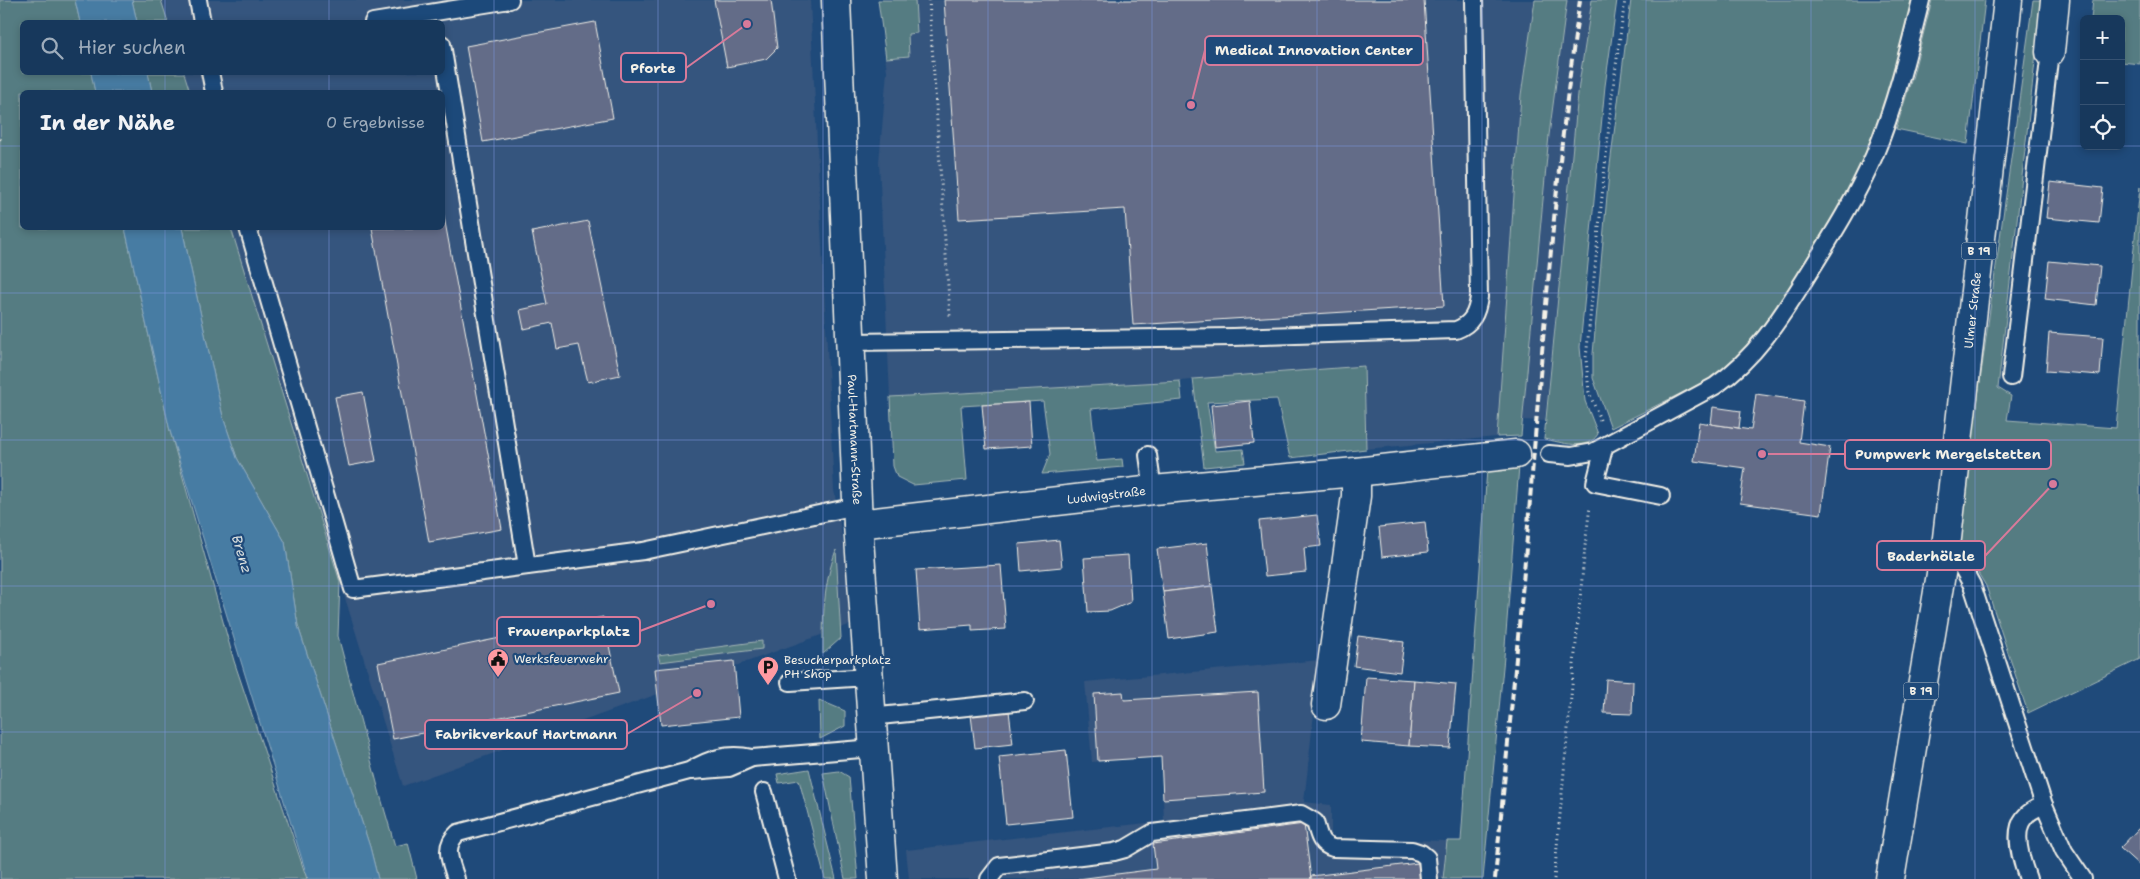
<!DOCTYPE html>
<html lang="de">
<head>
<meta charset="utf-8">
<style>
	:root { --surface:#17385c; --page:#244365; --text:#f1f3f6; --muted:#9eacbb; --line:#365272 }
	body { margin:0; font-family:"Shantell Sans",sans-serif; background:var(--page); color:var(--text) }
	.controls { position:absolute; right:15px; top:15px; display:grid; overflow:hidden; border-radius:8px; box-shadow:0 2px 8px #0003 }
	.controls button { width:45px; height:45px; display:grid; place-items:center; padding:0; border:0; border-bottom:1px solid var(--line); background:var(--surface); color:var(--text); font:25px sans-serif }
	.list { margin:0; padding:0; list-style:none }
	h2 { display:flex; justify-content:space-between; align-items:center; height:65px; margin:0; padding:0 20px; font-size:21px }
	h2 small { font-size:16px; font-weight:400; color:var(--muted) }
	.icon { flex:none; width:28px; height:28px; fill:none; stroke:currentColor; stroke-width:2; stroke-linecap:round; stroke-linejoin:round }
	.map { position:relative; flex:none; width:2140px; height:879px; overflow:hidden }
	.search { position:absolute; background:var(--surface); box-shadow:0 2px 8px #0003; left:20px; top:20px; width:425px; height:55px; display:flex; align-items:center; gap:12px; box-sizing:border-box; padding:0 18px; border-radius:8px; color:var(--muted); font-size:19px }
	.panel { position:absolute; background:var(--surface); box-shadow:0 2px 8px #0003; left:20px; top:90px; width:425px; height:140px; border-radius:8px }
	.map>svg:first-child { display:block }
	.built { fill:#34547e }
	.green { fill:#547b82; stroke:#a4b6b5 }
	.water { fill:#467ba3; stroke:#8caabf }
	.building { fill:#646c88; stroke:#f4f1e8 }
	.lines { fill:none; stroke-linecap:round; stroke-linejoin:round }
	.service-casing { stroke:#f4f1e8; stroke-width:20 }
	.minor-casing { stroke:#f4f1e8; stroke-width:31 }
	.secondary-casing { stroke:#f4f1e8; stroke-width:31 }
	.primary-casing { stroke:#f4f1e8; stroke-width:31 }
	.path { stroke:#f4f1e8; stroke-width:3; stroke-dasharray:1 4; stroke-linecap:butt }
	.service { stroke:#1f4a7a; stroke-width:16 }
	.minor { stroke:#1f4a7a; stroke-width:28 }
	.secondary { stroke:#1f4a7a; stroke-width:28 }
	.primary { stroke:#1f4a7a; stroke-width:28 }
	.rail { stroke:#f4f1e8; stroke-width:4; stroke-dasharray:8 4; stroke-linecap:butt }
	.grid { fill:none; stroke:#7e97df; stroke-width:1; stroke-opacity:0.55 }
	.labels { text-anchor:middle; stroke-width:4.5; stroke-linejoin:round; paint-order:stroke }
	.shield { fill:#1f4a7a; stroke:#b4bfc7; stroke-width:1 }
	.shield-label { font-size:11px; font-weight:bold; fill:#f4f1e8 }
	.street-label { font-size:12px; fill:#f4f1e8; stroke:#1f4a7a }
	.poi-label { font-size:12px; fill:#f4f1e8; stroke:#1f4a7a; text-anchor:start }
	.water-label { font-size:14px; font-style:italic; fill:#dadfde; stroke:#1f4a7a }
	.leader { fill:none; stroke:#d87a9a; stroke-width:2 }
	.callout-dot { fill:#d87a9a; stroke:#1f4a7a; stroke-width:2 }
	.callout { fill:#1f4a7a; stroke:#d87a9a; stroke-width:2 }
	.callout-label { font-size:14px; text-anchor:middle; font-weight:bold; fill:#f4f1e8 }
</style>
</head>
<body>
<div class="map">
<svg width="2140" height="879" viewBox="0 0 2140 879">
	<rect width="100%" height="100%" fill="#1f4a7a"/>
	<filter id="ink" filterUnits="userSpaceOnUse"><feTurbulence type="fractalNoise" baseFrequency=".02" numOctaves="2"/><feDisplacementMap in="SourceGraphic" scale="10" xChannelSelector="R" yChannelSelector="G"/><feConvolveMatrix kernelMatrix="1 2 1 2 8 2 1 2 1" color-interpolation-filters="sRGB"/></filter>
	<g filter="url(#ink)">
		<g class="built">
			<path d="M161 0H810L834 490 857 622 403 786 231 228H442V92H190L184 73 442 72V22H168Z"/>
			<path d="M878 0H1535L1521 95 1497 437 1366 449 1364 366 1180 381 890 397 879 162 887 71Z"/>
			<path d="M1567 0H1592L1579 84 1545 421 1522 420 1549 135Z"/>
			<path d="M1320 660 1304 802 1331 805V838L1447 841 1443 879H909L906 850 1164 821 1161 757 1092 762 1085 682Z"/>
		</g>
		<g class="green">
			<path d="M0 0H75L80 22H22V72L91 73 95 92H22V228H125L170 431 234 661 307 879H0Z"/>
			<path d="M132 0H161L168 22H137Z"/>
			<path d="M878 0H915L917 33 908 34 909 56 886 58Z"/>
			<path d="M1535 0H1567L1549 135 1521 436 1497 437 1521 95Z"/>
			<path d="M1592 0H1617L1605 86 1580 347 1585 401 1598 434C1587 452 1561 442 1544 439L1579 84Z"/>
			<path d="M1631 0H1915L1883 114 1868 152 1835 218 1766 328 1732 363 1710 379 1611 428 1593 378V354L1609 173Z"/>
			<path d="M1932 0H1985L1968 144 1896 129 1913 75Z"/>
			<path d="M2033 0H2042L1998 388 2011 396 2007 420 2116 428 2140 187V659L2028 713 1986 586 1958 540Z"/>
			<path d="M2093 0H2140V64L2121 62V19H2091Z"/>
			<path d="M148 73H184L190 92H152Z"/>
			<path d="M182 228H231L340 582 338 636 381 798 395 846 408 843 417 879H378L370 847 298 626 285 542 237 458 223 417Z"/>
			<path d="M1364 366 1366 449 1290 458 1277 399 1207 402 1215 451 1243 449 1245 463 1204 467 1193 379Z"/>
			<path d="M1180 381 1182 400 1091 409 1097 461 1122 459 1123 467 1042 474 1050 454 1043 401 961 406 967 480 913 485 897 477 893 466 890 397Z"/>
			<path d="M1519 466 1505 646 1483 879H1443L1447 841H1461L1487 469Z"/>
			<path d="M836 550 841 638 823 654C823 616 823 586 836 550Z"/>
			<path d="M762 641V649L660 662 658 655Z"/>
			<path d="M819 700 845 711V726L820 739Z"/>
			<path d="M809 769 836 879H825L799 780 779 783 777 774Z"/>
			<path d="M839 771 849 777 858 879H845L823 773Z"/>
		</g>
		<g class="water">
			<path d="M75 0H132L137 22H80Z"/>
			<path d="M91 73H148L152 92H95Z"/>
			<path d="M125 228H182L223 417 237 458 285 542 298 626 370 847 378 879H308L170 431Z"/>
		</g>
		<g class="building">
			<path d="M714 0H771L777 48 766 59 727 67Z"/>
			<path d="M944 0H1424L1444 306 1133 325 1125 209 959 219Z"/>
			<path d="M595 22 613 118 483 142 466 46Z"/>
			<path d="M2050 182 2103 188 2099 223 2046 218Z"/>
			<path d="M442 206 502 529 429 542 372 228H442Z"/>
			<path d="M588 221 620 375 588 382 579 345 557 349 552 323 524 329 520 310 547 304 532 232Z"/>
			<path d="M2049 261 2100 266 2096 305 2045 299Z"/>
			<path d="M2049 333 2103 337 2100 375 2046 371Z"/>
			<path d="M363 392 376 461 349 466 335 397Z"/>
			<path d="M1756 394 1804 401 1799 442 1830 447 1821 514 1740 503 1745 468 1694 461 1699 422 1751 430Z"/>
			<path d="M1250 401 1254 443 1215 447 1211 405Z"/>
			<path d="M1029 402 1032 446 986 449 982 405Z"/>
			<path d="M1713 407 1741 411 1739 428 1711 424Z"/>
			<path d="M1317 515 1321 546 1304 548 1306 572 1265 576 1259 521Z"/>
			<path d="M1425 522 1428 552 1382 557 1379 527Z"/>
			<path d="M1059 540 1062 567 1021 571 1019 544Z"/>
			<path d="M1207 543 1212 586 1163 592 1157 549Z"/>
			<path d="M1128 555 1131 602 1110 611 1088 612 1084 558Z"/>
			<path d="M1001 565 1006 629 972 631V625L920 629 916 570Z"/>
			<path d="M1212 586 1218 632 1169 639 1163 592Z"/>
			<path d="M603 617 619 693 393 739 378 663Z"/>
			<path d="M1358 636 1404 642 1400 672 1354 666Z"/>
			<path d="M734 661 739 717 661 725 655 669Z"/>
			<path d="M1366 677 1414 680 1409 746 1361 742Z"/>
			<path d="M1606 679 1633 681 1632 714 1604 713Z"/>
			<path d="M1414 680 1456 684 1450 748 1409 746Z"/>
			<path d="M1123 692 1124 700 1258 692 1264 792 1163 799 1161 757 1098 761 1094 694Z"/>
			<path d="M1009 711 1013 744 975 748 971 715Z"/>
			<path d="M1066 750 1073 817 1006 824 999 757Z"/>
			<path d="M1304 824 1311 879H1078L1156 869 1153 844Z"/>
			<path d="M2140 827V866L2120 848Z"/>
			<path d="M1418 863 1420 879H1311V876Z"/>
		</g>
		<g class="lines">
			<g class="service-casing">
				<g id="service">
					<path d="M198 0 202 22"/>
					<path d="M373 22 510 0"/>
					<path d="M442 44 527 566"/>
					<path d="M210 72 214 92"/>
					<path d="M248 228 353 589 643 551 857 506"/>
					<path d="M850 342 1233 337 1456 330C1472 324 1477 313 1479 297L1474 0"/>
					<path d="M2011 377 2050 52"/>
					<path d="M1604 448 1595 483 1661 496"/>
					<path d="M1549 454 1571 456 1593 452 1715 386C1755 358 1780 319 1805 279 1830 239 1855 200 1874 156 1895 106 1908 53 1921 0"/>
					<path d="M1148 455 1153 490"/>
					<path d="M1947 539 1972 585 2044 805 2064 851 2083 879"/>
					<path d="M790 682 868 677"/>
					<path d="M870 717 1025 701"/>
					<path d="M692 771 729 768 752 758"/>
					<path d="M764 792 787 879"/>
					<path d="M456 879C451 862 442 847 458 833L689 771C710 758 728 753 752 758L873 748"/>
					<path d="M989 879 999 866 1114 852 1125 849 1152 833 1301 814 1315 822C1319 835 1319 844 1333 848L1412 850 1421 853 1427 858 1429 879"/>
					<path d="M2028 879C2022 863 2012 833 2024 818 2029 811 2037 808 2044 805"/>
				</g>
			</g>
			<g class="minor-casing">
				<g id="minor">
					<path d="M2050 52 2055 0"/>
					<path id="s1" d="M858 524 1153 490 1356 472 1516 454"/>
					<path d="M1326 705 1356 496V472"/>
				</g>
			</g>
			<g class="secondary-casing">
				<g id="secondary">
					<path id="s2" d="M836 0 858 524 883 879"/>
				</g>
			</g>
			<g class="primary-casing">
				<g id="primary">
					<path id="s3" d="M1890 879 1947 538 2008 0"/>
				</g>
			</g>
			<g class="path">
				<path d="M929 0 950 316"/>
				<path d="M0 139 3 143"/>
				<path d="M1600 420 1589 392 1586 359 1612 95 1625 0"/>
				<path d="M1554 879 1585 546 1590 506"/>
			</g>
			<use href="#service" class="service"/>
			<use href="#minor" class="minor"/>
			<use href="#secondary" class="secondary"/>
			<use href="#primary" class="primary"/>
			<path class="rail" d="M1495 879C1506 761 1518 643 1528 525 1542 350 1555 174 1580 0"/>
		</g>
	</g>
	<path class="grid" d="M165 0V22M329 0V22M494 0V879M658 0V879M823 0V879M988 0V879M1152 0V879M1317 0V879M1482 0V879M1646 0V879M1811 0V879M1975 0V879M165 72V92M329 72V92M0 146H22M442 146H2140M165 228V879M329 228V879M0 293H2140M0 440H2140M0 586H2140M0 732H2140"/>
	<defs>
		<g id="civic-pin" transform="scale(1.125)"><path d="M0 17L-7.5 6A9.5 9.5 0 1 1 7.5 6Z" fill="#ff9aa2" stroke="#1f4a7a"/><path d="M-.6-6.5H3V-4.5H.6V-3L4-1V1h2V6H-6V1h2V-1L-.6-3ZM-1.2 2.5V6h2.4V2.5Z" fill="#111"/></g>
		<g id="parking-pin" transform="scale(1.125)"><path d="M0 17L-7.5 6A9.5 9.5 0 1 1 7.5 6Z" fill="#ff9aa2" stroke="#1f4a7a"/><path d="M-3.5-5.5H1a3.5 3.5 0 0 1 0 7H-1V5.5H-3.5ZM-1-3.4V-.6H.8a1.4 1.4 0 0 0 0-2.8Z" fill="#111"/></g>
	</defs>
	<g fill-rule="evenodd">
		<use href="#civic-pin" x="498" y="659"/>
		<use href="#parking-pin" x="768" y="667"/>
	</g>
	<g class="labels">
		<g class="shield">
			<rect x="1961.5" y="242.5" width="35" height="17" rx="4"/>
			<rect x="1903.5" y="682.5" width="35" height="17" rx="4"/>
		</g>
		<g class="shield-label">
			<text x="1979" y="255">B 19</text>
			<text x="1921" y="695">B 19</text>
		</g>
		<g class="street-label">
			<text dy="4" stroke="none"><textPath href="#s3" startOffset="575">Ulmer Straße</textPath></text>
			<text dy="4" stroke="none"><textPath href="#s2" startOffset="440">Paul-Hartmann-Straße</textPath></text>
			<text dy="4" stroke="none"><textPath href="#s1" startOffset="250">Ludwigstraße</textPath></text>
		</g>
		<g class="poi-label">
			<text x="514" y="663">Werksfeuerwehr</text>
			<text x="784" y="664">Besucherparkplatz<tspan x="784" dy="14">PH Shop</tspan></text>
		</g>
		<g class="water-label">
			<text transform="translate(242 554) rotate(73)" y="5">Brenz</text>
		</g>
	</g>
	<path class="leader" d="M1191 105L1205 50M747 24L686 68M1762 454L1845 454M2053 484L1985 556M711 604L640 631M697 693L627 734"/>
	<g class="callout-dot">
		<circle cx="1191" cy="105" r="5"/>
		<circle cx="747" cy="24" r="5"/>
		<circle cx="1762" cy="454" r="5"/>
		<circle cx="2053" cy="484" r="5"/>
		<circle cx="711" cy="604" r="5"/>
		<circle cx="697" cy="693" r="5"/>
	</g>
	<g class="callout">
		<rect x="1205" y="36" width="218" height="29" rx="5"/>
		<rect x="621" y="53" width="65" height="29" rx="5"/>
		<rect x="1845" y="440" width="206" height="29" rx="5"/>
		<rect x="1877" y="541" width="108" height="29" rx="5"/>
		<rect x="497" y="617" width="143" height="29" rx="5"/>
		<rect x="425" y="720" width="202" height="29" rx="5"/>
	</g>
	<g class="callout-label">
		<text x="1314" y="55">Medical Innovation Center</text>
		<text x="653" y="73">Pforte</text>
		<text x="1948" y="459">Pumpwerk Mergelstetten</text>
		<text x="1931" y="561">Baderhölzle</text>
		<text x="569" y="636">Frauenparkplatz</text>
		<text x="526" y="739">Fabrikverkauf Hartmann</text>
	</g>
</svg>
<div class="controls">
<button>+</button>
<button>−</button>
<button><svg class="icon" aria-label="locate" viewBox="0 0 24 24"><circle cx="12" cy="12" r="6"/><path d="M12 2v4M12 18v4M2 12h4M18 12h4"/></svg></button>
</div>
<div class="search"><svg class="icon" aria-label="search" viewBox="0 0 24 24"><circle cx="10" cy="10" r="6"/><path d="M15 15l6 6"/></svg>Hier suchen</div>
<section class="panel">
<h2>In der Nähe<small>0 Ergebnisse</small></h2>
<ul class="list">
</ul>
</section>
</div>
</body>
</html>
